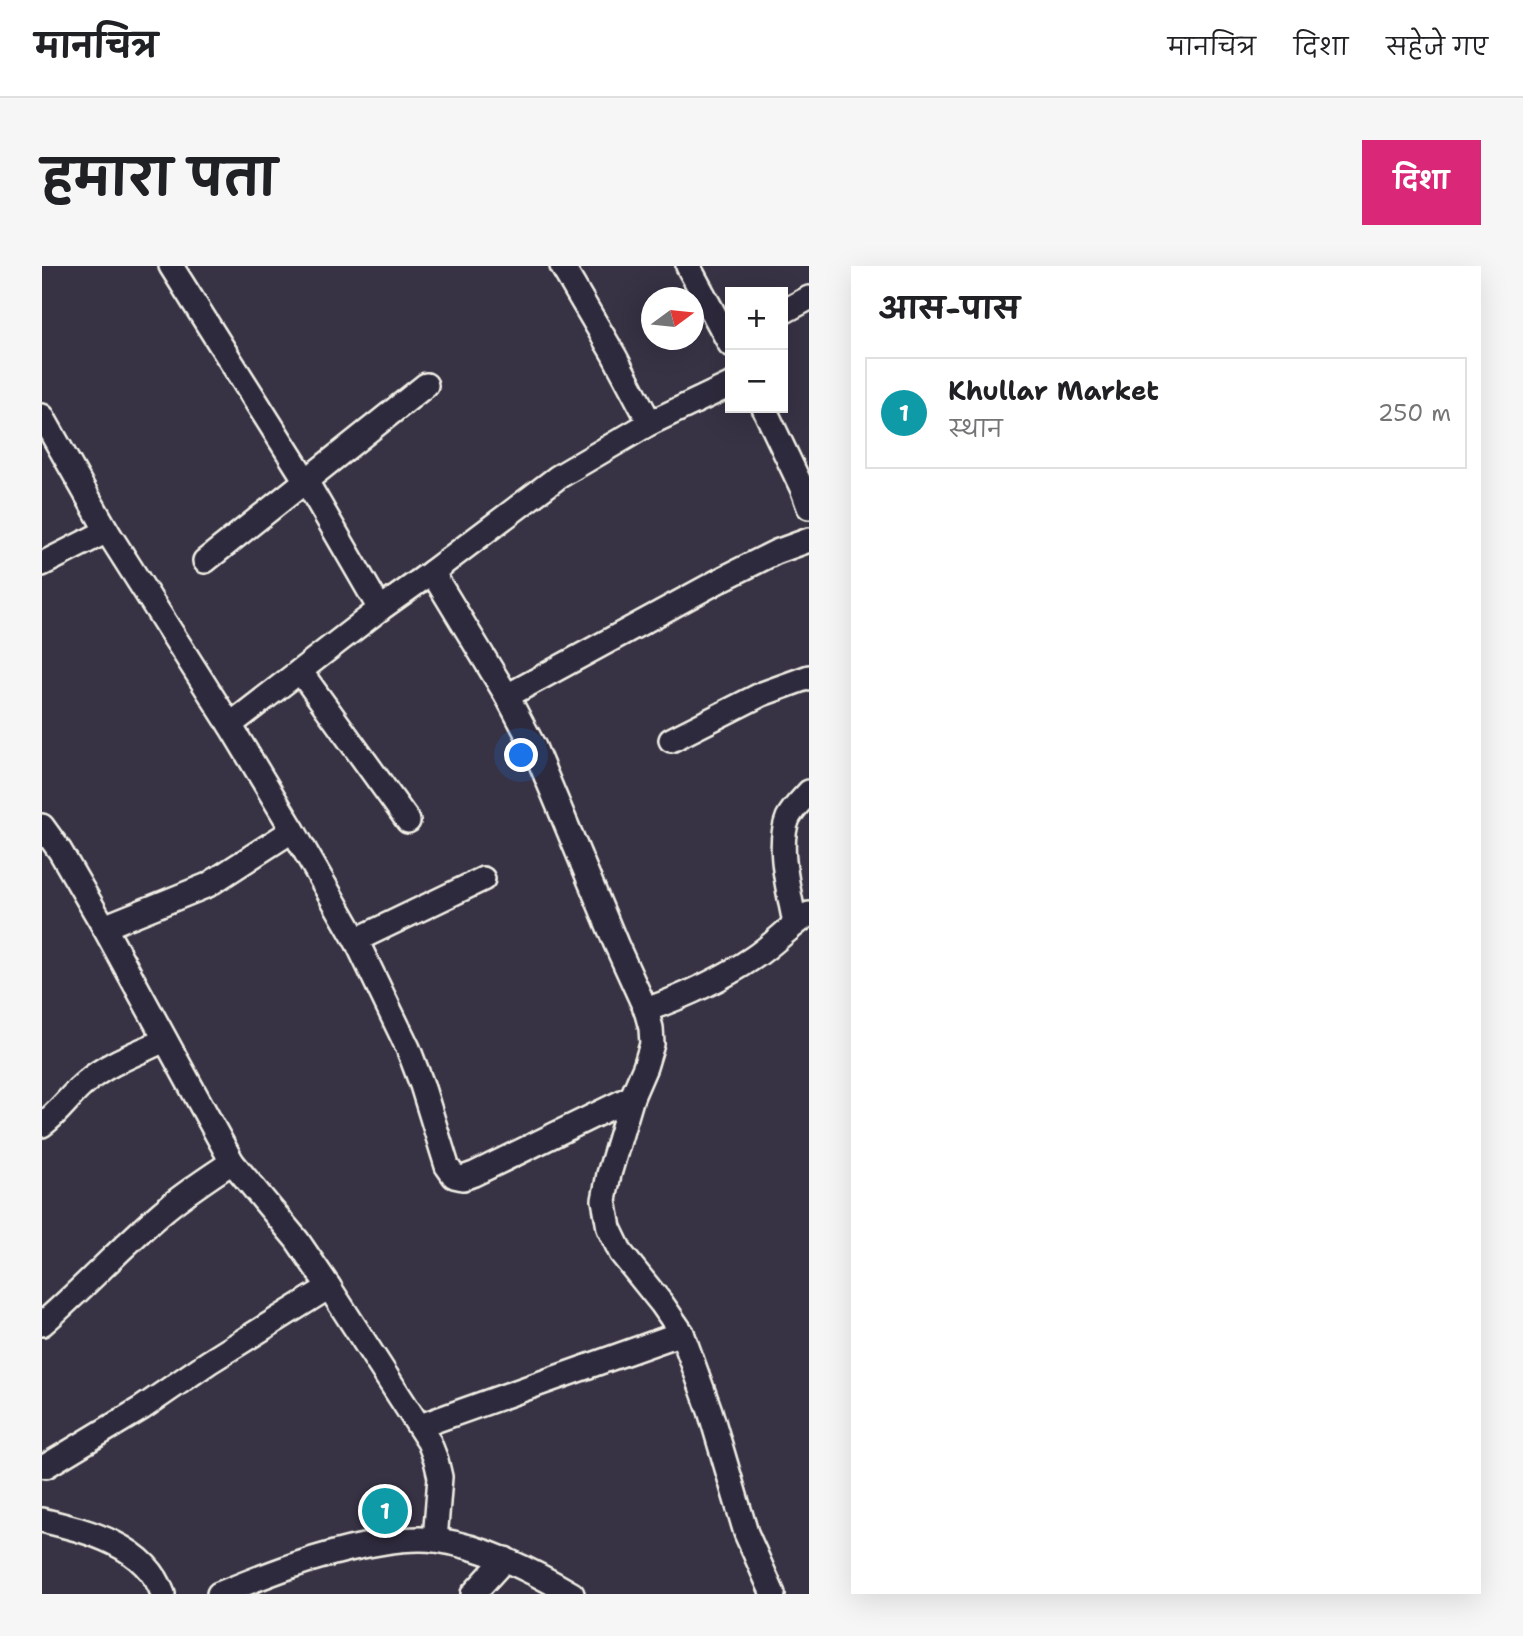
<!DOCTYPE html>
<html lang="hi">
<head>
<meta charset="utf-8">
<style>
	:root { --surface:#fff; --page:#f6f6f6; --text:#202124; --muted:#757577; --line:#e0e0e0; --accent:#db2777 }
	body { margin:0; font-family:"Shantell Sans","Playpen Sans Deva",sans-serif; background:var(--page); color:var(--text) }
	.controls { position:absolute; right:21px; top:21px; display:grid; overflow:hidden; border-radius:0px; box-shadow:0 7px 28px #0002 }
	.controls button { width:63px; height:63px; display:grid; place-items:center; padding:0; border:0; border-bottom:2px solid var(--line); background:var(--surface); color:var(--text); font:35px sans-serif }
	.compass { position:absolute; left:599px; top:21px; width:63px; height:63px; border-radius:50%; background:var(--surface); box-shadow:0 7px 28px #0002; rotate:75deg }
	.you { position:absolute; left:480px; top:490px; width:24px; height:24px; margin:-18px; border:5px solid #fff; border-radius:50%; background:#1a73e8; box-shadow:0 0 0 10px #1a73e833 }
	.badge { display:grid; place-items:center; width:46px; height:46px; border-radius:50%; background:var(--accent); color:#fff; font-size:23px; font-weight:700 }
	.pin { position:absolute; translate:-50% -50%; border:4px solid #fff; box-shadow:0 2px 7px #0006 }
	.list { margin:0; padding:0; list-style:none }
	h2 { display:flex; justify-content:space-between; align-items:center; height:91px; margin:0; padding:0 28px; font-size:30px }
	h2 small { font-size:23px; font-weight:400; color:var(--muted) }
	.list li { display:grid; grid-template-columns:46px 1fr auto; gap:21px; align-items:center; box-sizing:border-box; height:112px; margin:0 14px 14px; padding:0 14px; border:2px solid var(--line); border-radius:0px }
	.list b { display:block; font-size:26px; white-space:nowrap }
	.list p { margin:0; font-size:23px; white-space:nowrap; color:var(--muted) }
	.list em { font-size:23px; font-style:normal; color:var(--muted) }
	.map { position:relative; flex:none; width:767px; height:1328px; overflow:hidden; border-radius:0px }
	header { display:flex; align-items:center; gap:42px; box-sizing:border-box; height:98px; padding:0 35px; background:var(--surface); border-bottom:2px solid var(--line) }
	header strong { font-size:33px }
	nav { display:flex; gap:38px; margin-inline-start:auto; font-size:24px }
	.intro { display:flex; align-items:center; justify-content:space-between; box-sizing:border-box; height:168px; padding:0 42px }
	h1 { margin:0; font-size:49px }
	.button { padding:18px 32px; border-radius:0px; background:var(--accent); color:#fff; font-size:24px; font-weight:700 }
	main { display:flex; gap:42px; padding:0 42px }
	aside { flex:1; background:var(--surface); border-radius:0px; box-shadow:0 7px 28px #0002 }
	.map>svg:first-child { display:block }
	.building { fill:#5f5c67; stroke:#f4f1e8; stroke-width:2 }
	.lines { fill:none; stroke-linecap:round; stroke-linejoin:round }
	.minor-casing { stroke:#f4f1e8; stroke-width:28 }
	.minor { stroke:#2f2a3d; stroke-width:23 }
</style>
</head>
<body>
<header>
<strong>मानचित्र</strong>
<nav><a>मानचित्र</a><a>दिशा</a><a>सहेजे गए</a></nav>
</header>
<div class="intro"><h1>हमारा पता</h1><a class="button">दिशा</a></div>
<main>
<div class="map">
<svg width="767" height="1328" viewBox="0 0 767 1328">
	<rect width="100%" height="100%" fill="#373244"/>
	<filter id="ink" filterUnits="userSpaceOnUse"><feTurbulence type="fractalNoise" baseFrequency=".0143" numOctaves="2"/><feDisplacementMap in="SourceGraphic" scale="14" xChannelSelector="R" yChannelSelector="G"/><feConvolveMatrix kernelMatrix="1 2 1 2 8 2 1 2 1" color-interpolation-filters="sRGB"/></filter>
	<g filter="url(#ink)">
		<path class="building" d="M355 1232 366 1253 327 1252 322 1237Z"/>
		<g class="lines">
			<g class="minor-casing">
				<g id="minor">
					<path d="M129 0 264 215 338 343"/>
					<path d="M520 0 572 89 608 157"/>
					<path d="M646 0 688 78"/>
					<path d="M741 46 767 32"/>
					<path d="M722 142 760 222 767 241"/>
					<path d="M0 150 65 265 188 459 251 564 314 674 366 782 380 819 405 900 412 910 421 912 432 908 590 831"/>
					<path d="M163 295 384 119"/>
					<path d="M0 298 65 265"/>
					<path d="M390 306 465 430 492 481 574 678 604 744 609 762 610 778 603 801 590 831 567 908 562 934 567 962 579 987 620 1038 640 1067 668 1145 704 1267 731 1328"/>
					<path d="M258 405 366 555"/>
					<path d="M465 430 682 312 734 286 767 274"/>
					<path d="M188 459 338 343 390 306 516 211 608 157 688 119"/>
					<path d="M629 474 720 428 767 411"/>
					<path d="M0 560 18 585 62 661 190 896 255 974 287 1021 387 1176 394 1194 398 1211 393 1274"/>
					<path d="M753 658C748 628 734 581 746 552 751 542 760 534 767 526"/>
					<path d="M62 661 166 619 251 564"/>
					<path d="M314 674 441 613"/>
					<path d="M604 744C643 730 677 715 711 692 731 679 747 661 767 648"/>
					<path d="M0 859C17 847 28 829 44 816 66 797 96 787 123 774"/>
					<path d="M0 1058C41 1023 78 982 119 947 141 928 166 912 190 896"/>
					<path d="M378 1160 640 1067"/>
					<path d="M4 1200 100 1142 167 1096 287 1021"/>
					<path d="M0 1254C45 1265 104 1279 121 1328"/>
					<path d="M177 1328C226 1308 274 1289 326 1279 348 1275 372 1271 395 1274 443 1281 489 1304 530 1328"/>
					<path d="M431 1328 463 1293"/>
				</g>
			</g>
			<use href="#minor" class="minor"/>
		</g>
	</g>
</svg>
<div class="controls">
<button>+</button>
<button>−</button>
</div>
<svg class="compass" viewBox="-18 -18 36 36"><path d="M0-13l5 13h-10z" fill="#e53935"/><path d="M0 13l5-13h-10z" fill="#757577"/></svg>
<div class="you"></div>
<div class="pin badge" style="left:343px;top:1245px;background:#0f9aa8">1</div>
</div>
<aside>
<h2>आस-पास<small></small></h2>
<ul class="list">
<li><span class="badge" style="background:#0f9aa8">1</span><div><b>Khullar Market</b><p>स्थान</p></div><em>250 m</em></li>
</ul>
</aside>
</main>
</body>
</html>
